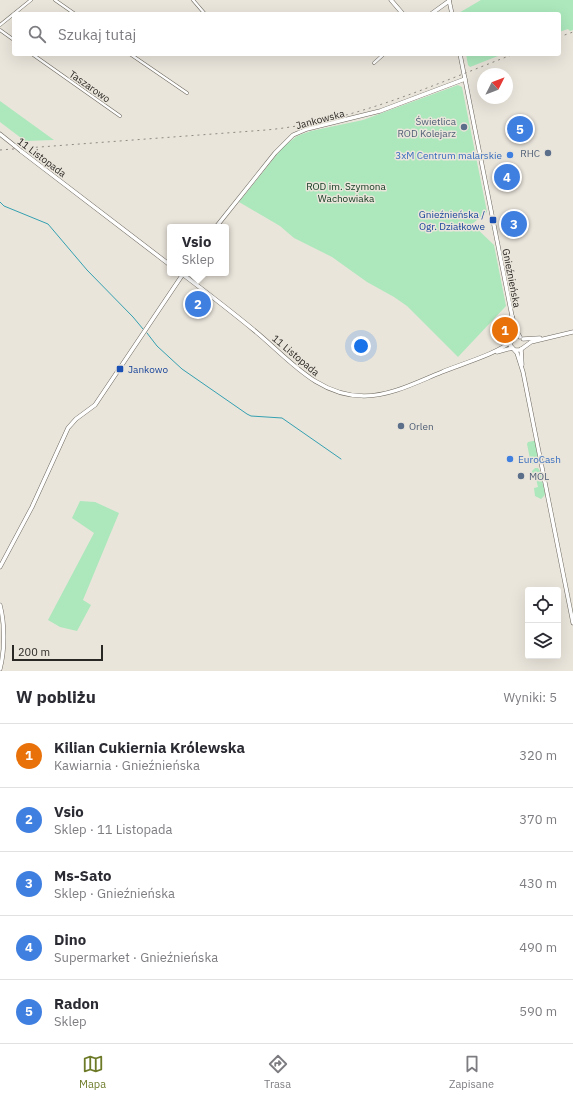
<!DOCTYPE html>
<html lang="pl">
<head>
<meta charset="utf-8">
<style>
	:root { --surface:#fff; --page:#f2f2f3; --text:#2b2b33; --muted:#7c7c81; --line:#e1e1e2; --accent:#6d7b28 }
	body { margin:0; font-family:"IBM Plex Sans",sans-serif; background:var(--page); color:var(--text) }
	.controls { position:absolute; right:12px; bottom:12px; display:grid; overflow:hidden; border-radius:4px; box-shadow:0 4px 16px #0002 }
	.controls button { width:36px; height:36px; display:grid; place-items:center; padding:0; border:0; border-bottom:1px solid var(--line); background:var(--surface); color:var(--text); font:20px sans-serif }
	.compass { position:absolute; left:477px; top:68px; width:36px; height:36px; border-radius:50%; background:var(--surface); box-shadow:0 4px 16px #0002; rotate:48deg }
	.scale { position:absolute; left:12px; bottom:10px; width:91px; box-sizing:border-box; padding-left:4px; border:2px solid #2a2824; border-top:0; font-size:11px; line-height:14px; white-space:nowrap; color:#2a2824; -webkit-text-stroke:3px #eae5db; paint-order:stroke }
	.you { position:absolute; left:361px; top:346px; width:14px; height:14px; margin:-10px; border:3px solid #fff; border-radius:50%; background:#1a73e8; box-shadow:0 0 0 6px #1a73e833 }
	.badge { display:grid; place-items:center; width:26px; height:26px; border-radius:50%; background:var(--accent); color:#fff; font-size:13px; font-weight:700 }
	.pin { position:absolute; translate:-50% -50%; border:2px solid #fff; box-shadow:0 1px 4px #0006 }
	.popup { position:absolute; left:167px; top:224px; width:62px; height:52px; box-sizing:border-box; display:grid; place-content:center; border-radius:4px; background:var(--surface); filter:drop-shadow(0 1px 3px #0005); font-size:13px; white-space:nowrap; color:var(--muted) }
	.popup b { font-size:15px; color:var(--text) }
	.popup::after { content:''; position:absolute; left:50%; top:100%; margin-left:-8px; border:8px solid transparent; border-top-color:var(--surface) }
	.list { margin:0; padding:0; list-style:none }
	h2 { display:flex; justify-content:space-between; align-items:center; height:52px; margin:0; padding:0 16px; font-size:17px }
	h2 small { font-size:13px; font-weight:400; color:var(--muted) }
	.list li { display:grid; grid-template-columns:26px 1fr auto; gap:12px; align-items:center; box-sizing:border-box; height:64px; padding:0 16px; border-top:1px solid var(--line) }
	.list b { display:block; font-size:15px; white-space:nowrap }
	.list p { margin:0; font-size:13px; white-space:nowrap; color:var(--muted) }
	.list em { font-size:13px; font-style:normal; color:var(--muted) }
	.icon { flex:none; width:22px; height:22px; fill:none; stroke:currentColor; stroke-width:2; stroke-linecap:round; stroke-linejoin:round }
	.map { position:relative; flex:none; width:573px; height:671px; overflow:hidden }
	.search { position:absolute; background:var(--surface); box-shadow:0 4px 16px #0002; left:12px; right:12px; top:12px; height:44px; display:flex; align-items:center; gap:10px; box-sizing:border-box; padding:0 14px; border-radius:4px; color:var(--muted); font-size:15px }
	.sheet { height:372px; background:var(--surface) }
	nav { display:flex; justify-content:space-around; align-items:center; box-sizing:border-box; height:56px; border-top:1px solid var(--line); background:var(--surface); font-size:11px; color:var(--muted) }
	nav a { display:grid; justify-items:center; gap:2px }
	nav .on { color:var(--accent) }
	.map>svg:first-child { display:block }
	.green { fill:#ace8bc }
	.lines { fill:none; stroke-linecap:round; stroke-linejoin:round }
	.stream { stroke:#34a0b1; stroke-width:1 }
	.street-casing { stroke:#6d685f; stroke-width:3.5 }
	.secondary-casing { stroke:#6d685f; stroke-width:4.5 }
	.street { stroke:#fff; stroke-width:2.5 }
	.secondary { stroke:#fff; stroke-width:3.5 }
	.rail { stroke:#8d8a83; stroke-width:1; stroke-dasharray:2 4; stroke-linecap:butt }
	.secondary-bridge-casing { stroke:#6d685f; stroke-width:4.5; stroke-linecap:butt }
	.secondary-bridge { stroke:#fff; stroke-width:3.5 }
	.service-dot { fill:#5c6f8a; stroke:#eae5db; stroke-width:1.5 }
	.shop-dot { fill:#3f7fe0; stroke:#eae5db; stroke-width:1.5 }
	.transit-dot { fill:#1a4fb4; stroke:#eae5db; stroke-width:1.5 }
	.labels { text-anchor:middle; stroke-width:3; stroke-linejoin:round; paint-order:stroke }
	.street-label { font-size:10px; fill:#2a2824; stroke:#eae5db }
	.service-label { font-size:10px; fill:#4e5e75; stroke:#eae5db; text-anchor:end }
	.shop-label { font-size:10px; fill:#366cbe; stroke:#eae5db; text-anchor:end }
	.park-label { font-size:10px; fill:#0e361d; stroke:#eae5db }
	.transit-label { font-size:10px; fill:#164399; stroke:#eae5db; text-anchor:end }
</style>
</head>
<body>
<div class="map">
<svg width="573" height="671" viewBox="0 0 573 671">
	<rect width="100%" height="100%" fill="#eae5db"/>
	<g class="green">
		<path d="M481 0H573V30L570 31 568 29 559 32V14H457Z"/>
		<path d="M466 54H503L470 67 468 65Z"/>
		<path d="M458 85 462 87 487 212 472 224 494 245 506 306 458 357 407 306 394 297 367 282 332 257 294 238 280 226 239 202 283 147 297 136 311 131 363 120Z"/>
		<path d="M0 101 54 140 25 141 0 122Z"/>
		<path d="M533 441H535L538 459 536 463 533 464 528 463 527 460 530 459 527 444 528 442Z"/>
		<path d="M535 468H538L540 471 545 494 544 496 541 499 535 496 534 488 538 487 536 479H533L532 471Z"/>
		<path d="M80 501 95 502 119 513 83 600 91 605 77 631 60 627 48 620 94 533 72 518Z"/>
	</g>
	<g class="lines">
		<g class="stream">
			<path d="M0 202 4 206 48 224 87 270 133 317 143 329"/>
			<path d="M147 333 157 346 182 369 247 414 251 416 282 418 341 459"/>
		</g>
		<g class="street-casing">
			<g id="street">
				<path d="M55 0 75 14"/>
				<path d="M193 0 205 14"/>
				<path d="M0 25 31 0"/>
				<path d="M0 30 14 40"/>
				<path d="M32 54 120 116"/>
				<path d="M130 54 187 93"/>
				<path d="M374 63 384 54"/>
			</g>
		</g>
		<g class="secondary-casing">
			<g id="secondary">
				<path d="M391 0 403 14"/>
				<path d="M449 0 452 14"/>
				<path d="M431 14 449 1"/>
				<path d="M460 54 512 316 517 332 520 337"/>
				<path d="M0 134 15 146"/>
				<path d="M21 151 170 265"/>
				<path d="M216 227 275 153 293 135 307 129 380 111 465 79"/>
				<path d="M181 273C206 292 231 311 255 331 288 358 317 396 364 396 391 396 417 382 442 372 458 365 500 353 511 341"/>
				<path d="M512 316 514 335 510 345 517 353 523 372 573 623"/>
				<path d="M523 339 540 338"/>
				<path d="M521 349 522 365"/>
				<path d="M515 350H520L531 342 573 332"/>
				<path d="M497 352 512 348"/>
				<path d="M0 567 32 507 68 428 76 419 95 405 183 274"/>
				<path d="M0 605C5 624 5 650 0 669"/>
			</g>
		</g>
		<use href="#street" class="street"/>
		<use href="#secondary" class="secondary"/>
		<g class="rail">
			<path d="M559 37 573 32"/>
			<path d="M0 150 266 130C353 122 433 85 514 54"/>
		</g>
		<g class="secondary-bridge-casing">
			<path id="secondary-bridge" d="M15 146 21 151"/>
		</g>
		<use href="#secondary-bridge" class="secondary-bridge"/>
	</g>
	<g class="service-dot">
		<circle cx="464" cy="127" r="4"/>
		<circle cx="548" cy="153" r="4"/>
		<circle cx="401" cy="426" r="4"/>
		<circle cx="521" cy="476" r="4"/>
	</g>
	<g class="shop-dot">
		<circle cx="510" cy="155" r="4"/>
		<circle cx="510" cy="459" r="4"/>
	</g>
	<g class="transit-dot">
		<rect x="489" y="216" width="8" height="8" rx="2"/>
		<rect x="116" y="365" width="8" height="8" rx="2"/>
	</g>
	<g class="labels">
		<g class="street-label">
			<text transform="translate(90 86) rotate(35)" y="4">Taszarowo</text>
			<text transform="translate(320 119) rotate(-15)" y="4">Jankowska</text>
			<text transform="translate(42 157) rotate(37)" y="4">11 Listopada</text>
			<text transform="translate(512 278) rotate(79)" y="4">Gnieźnieńska</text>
			<text transform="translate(296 355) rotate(40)" y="4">11 Listopada</text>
		</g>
		<g class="service-label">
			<text x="456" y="125">Świetlica<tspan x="456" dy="12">ROD Kolejarz</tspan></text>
			<text x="540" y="157">RHC</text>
			<text x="409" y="430" text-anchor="start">Orlen</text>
			<text x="529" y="480" text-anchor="start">MOL</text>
		</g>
		<g class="shop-label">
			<text x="502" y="159">3xM Centrum malarskie</text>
			<text x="518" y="463" text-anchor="start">EuroCash</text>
		</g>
		<g class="park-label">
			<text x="346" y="190">ROD im. Szymona<tspan x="346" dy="12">Wachowiaka</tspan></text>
		</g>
		<g class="transit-label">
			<text x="485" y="218">Gnieźnieńska /<tspan x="485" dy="12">Ogr. Działkowe</tspan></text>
			<text x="128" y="373" text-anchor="start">Jankowo</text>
		</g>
	</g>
</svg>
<div class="controls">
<button><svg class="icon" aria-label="locate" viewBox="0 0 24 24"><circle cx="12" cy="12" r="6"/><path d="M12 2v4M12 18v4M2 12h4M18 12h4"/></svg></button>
<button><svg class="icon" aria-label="layers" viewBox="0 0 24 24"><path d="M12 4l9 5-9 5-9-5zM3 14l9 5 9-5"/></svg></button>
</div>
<svg class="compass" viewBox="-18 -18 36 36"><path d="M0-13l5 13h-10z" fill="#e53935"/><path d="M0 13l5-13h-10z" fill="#7c7c81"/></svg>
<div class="scale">200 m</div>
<div class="you"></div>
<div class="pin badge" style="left:505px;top:330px;background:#e8710a">1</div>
<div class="pin badge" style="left:198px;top:304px;background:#3f7fe0">2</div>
<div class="popup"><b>Vsio</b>Sklep</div>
<div class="pin badge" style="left:514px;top:224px;background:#3f7fe0">3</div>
<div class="pin badge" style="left:507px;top:177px;background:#3f7fe0">4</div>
<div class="pin badge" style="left:520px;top:129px;background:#3f7fe0">5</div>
<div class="search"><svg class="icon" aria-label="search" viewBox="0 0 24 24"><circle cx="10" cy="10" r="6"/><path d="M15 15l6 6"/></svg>Szukaj tutaj</div>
</div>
<section class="sheet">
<h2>W pobliżu<small>Wyniki: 5</small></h2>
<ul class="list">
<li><span class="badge" style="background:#e8710a">1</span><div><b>Kilian Cukiernia Królewska</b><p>Kawiarnia · Gnieźnieńska</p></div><em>320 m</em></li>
<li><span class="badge" style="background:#3f7fe0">2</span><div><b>Vsio</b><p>Sklep · 11 Listopada</p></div><em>370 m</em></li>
<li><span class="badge" style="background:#3f7fe0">3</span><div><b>Ms-Sato</b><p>Sklep · Gnieźnieńska</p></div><em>430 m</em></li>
<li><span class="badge" style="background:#3f7fe0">4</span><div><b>Dino</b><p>Supermarket · Gnieźnieńska</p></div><em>490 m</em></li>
<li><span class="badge" style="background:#3f7fe0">5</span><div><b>Radon</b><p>Sklep</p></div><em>590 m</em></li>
</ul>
</section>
<nav>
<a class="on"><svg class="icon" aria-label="map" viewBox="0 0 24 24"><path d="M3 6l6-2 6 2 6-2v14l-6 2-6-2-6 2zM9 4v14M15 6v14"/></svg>Mapa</a>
<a><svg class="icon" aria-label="directions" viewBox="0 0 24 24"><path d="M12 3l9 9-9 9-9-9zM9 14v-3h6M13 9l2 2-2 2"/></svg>Trasa</a>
<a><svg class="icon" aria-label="saved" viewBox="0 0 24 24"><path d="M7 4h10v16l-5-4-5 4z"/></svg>Zapisane</a>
</nav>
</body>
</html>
